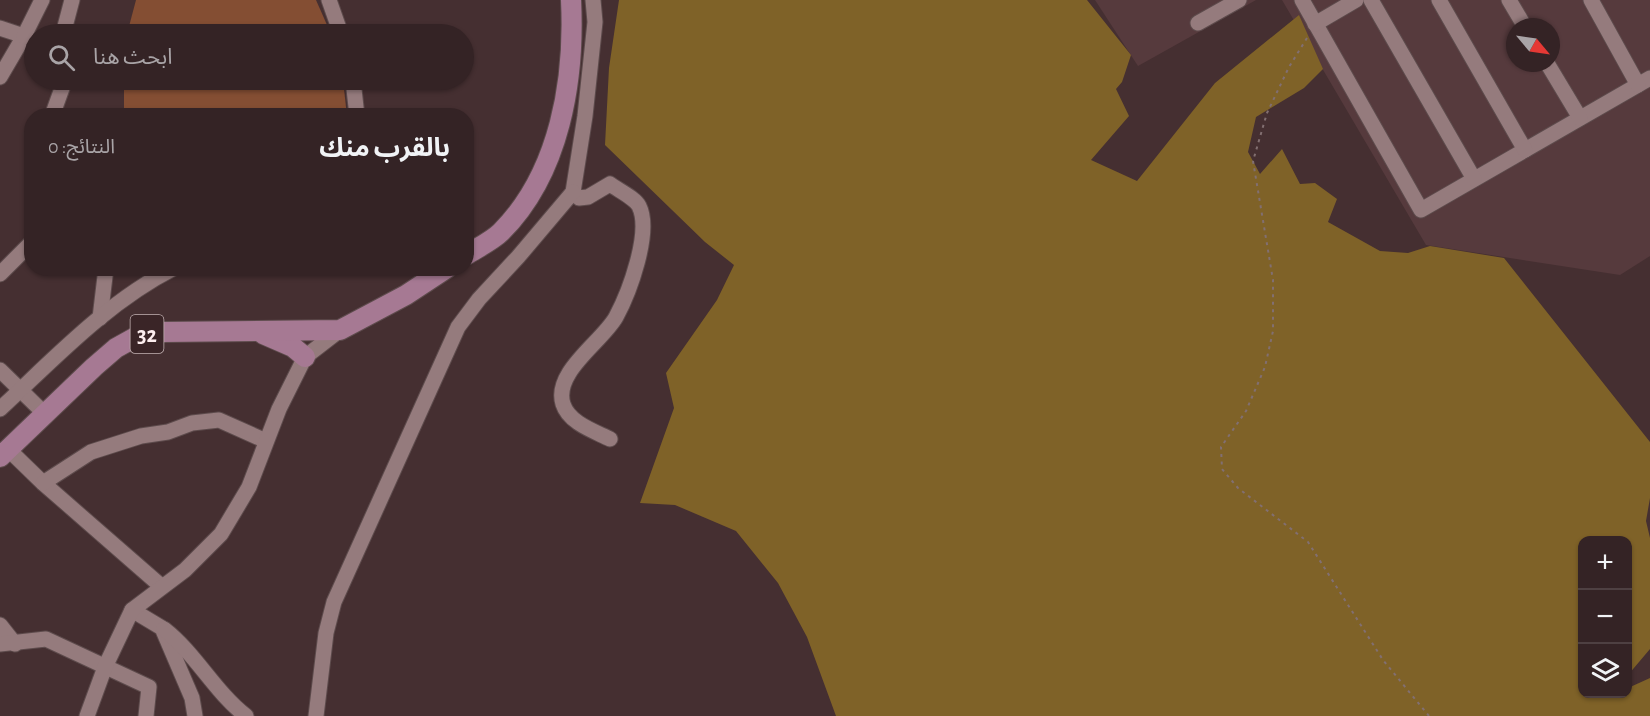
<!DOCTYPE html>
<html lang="ar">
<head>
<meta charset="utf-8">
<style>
	:root { --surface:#342325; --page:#3c2b2d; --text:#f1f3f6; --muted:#a9a4a7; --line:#4e4042 }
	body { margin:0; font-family:"Alegreya Sans","Noto Sans Arabic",sans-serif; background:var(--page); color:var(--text); direction:rtl }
	.controls { position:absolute; right:18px; bottom:18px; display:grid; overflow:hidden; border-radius:12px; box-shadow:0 2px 4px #0004 }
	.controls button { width:54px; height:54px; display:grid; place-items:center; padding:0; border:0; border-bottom:2px solid var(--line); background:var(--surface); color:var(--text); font:30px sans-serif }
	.compass { position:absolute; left:1506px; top:18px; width:54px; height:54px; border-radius:50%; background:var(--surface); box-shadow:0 2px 4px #0004; rotate:119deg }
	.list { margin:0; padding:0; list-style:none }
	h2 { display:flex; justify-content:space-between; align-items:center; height:78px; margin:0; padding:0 24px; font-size:26px }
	h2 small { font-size:20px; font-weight:400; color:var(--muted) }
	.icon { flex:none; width:33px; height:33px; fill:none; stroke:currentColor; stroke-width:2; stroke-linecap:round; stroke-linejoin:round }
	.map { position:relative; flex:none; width:1650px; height:716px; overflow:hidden; direction:ltr }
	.search { position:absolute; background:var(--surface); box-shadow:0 2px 4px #0004; left:24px; top:24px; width:450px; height:66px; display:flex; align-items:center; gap:15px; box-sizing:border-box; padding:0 21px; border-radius:33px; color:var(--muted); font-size:22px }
	.panel { position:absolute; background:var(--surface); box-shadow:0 2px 4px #0004; left:24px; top:108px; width:450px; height:168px; border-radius:24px; direction:rtl }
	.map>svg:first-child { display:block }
	.built { fill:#563a3d; fill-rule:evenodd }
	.forest { fill:#7f6228 }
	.building { fill:#844e33 }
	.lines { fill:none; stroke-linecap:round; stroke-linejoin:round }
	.minor-casing { stroke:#5d4b4c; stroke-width:17 }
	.major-casing { stroke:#5d4b4c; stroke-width:22 }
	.path { stroke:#826f71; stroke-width:2; stroke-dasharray:3 4.5; stroke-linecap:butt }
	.minor { stroke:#957b7d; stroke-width:15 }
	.major { stroke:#a67993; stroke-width:20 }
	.labels { text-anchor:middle; stroke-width:4.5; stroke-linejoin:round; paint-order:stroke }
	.shield { fill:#3a2527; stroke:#c2b2b3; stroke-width:1.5 }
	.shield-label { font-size:22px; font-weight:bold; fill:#fdeeef }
</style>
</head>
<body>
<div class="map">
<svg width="1650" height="716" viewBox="0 0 1650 716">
	<rect width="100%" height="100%" fill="#452f31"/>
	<g class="built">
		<path d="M1095 0H1256L1138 66Z"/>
		<path d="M1282 0H1650V256L1620 275 1426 245ZM1515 27H1551V63H1515Z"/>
	</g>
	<path class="forest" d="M619 0H1087L1131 55 1122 82 1116 89 1129 116 1091 160 1137 181 1215 83 1299 15 1323 69 1304 88 1256 117 1248 152 1260 174 1282 149 1300 184 1315 183 1337 199 1328 222 1380 251 1408 253 1430 246 1504 258 1650 442V498L1646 521 1650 538V649L1628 675V540H1582V694H1628V688L1650 678V716H836L807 637 778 583 736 531 675 505 640 503 674 408 666 373 717 300 734 265 705 242 605 145 609 68Z"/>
	<g class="building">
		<path d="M136 0H316L331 34H127Z"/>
		<path d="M124 80H343L347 116H124Z"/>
	</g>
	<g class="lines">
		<g class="minor-casing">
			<g id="minor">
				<path d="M329 0 341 34"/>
				<path d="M593 0 595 22 585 116 573 192 579 198 588 197 610 184C618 190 635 198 639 206 652 232 629 293 616 317 602 342 553 372 563 404 569 423 594 431 610 439"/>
				<path d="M1302 0 1421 210 1650 78"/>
				<path d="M1371 0 1474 179"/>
				<path d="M1439 0 1525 150"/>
				<path d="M1509 0 1525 27"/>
				<path d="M1591 0 1638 85"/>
				<path d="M1198 23 1239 0"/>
				<path d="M1315 24 1356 0"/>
				<path d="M0 28 24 36 0 77"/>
				<path d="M63 34 72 0"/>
				<path d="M24 36 42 0"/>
				<path d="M1547 63 1580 118"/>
				<path d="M353 80 357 116"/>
				<path d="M52 116 65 80"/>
				<path d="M0 274 32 242"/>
				<path d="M100 318 106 268"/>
				<path d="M0 370 45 414"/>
				<path d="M0 409C54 359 107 302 174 268"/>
				<path d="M8 449 43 483 161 586"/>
				<path d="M43 483 91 452 141 436 168 432 192 423 219 420 266 441"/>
				<path d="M132 610 162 628 192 698 195 716"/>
				<path d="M0 625 15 644"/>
				<path d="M164 629C196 654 214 691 246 716"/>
				<path d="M0 644 46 639 149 687 146 716"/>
				<path d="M87 716 105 667 132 610 185 570 221 534 249 487 279 409 305 357 340 330"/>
				<path d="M316 716 326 633 334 602 458 327 479 299 518 257 573 192"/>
			</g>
		</g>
		<g class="major-casing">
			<g id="major">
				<path d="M466 255C477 248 492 241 501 232 560 173 575 80 571 0"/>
				<path d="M263 334 293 347 305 357"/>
				<path d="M0 457 94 367 116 348 134 338 163 332 340 330 406 295 447 268"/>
			</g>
		</g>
		<path class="path" d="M1307 38 1289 67 1267 113 1253 161 1273 280V331L1265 367 1246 411 1221 447 1222 469 1238 488 1308 542 1383 660 1429 716"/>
		<use href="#minor" class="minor"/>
		<use href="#major" class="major"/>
	</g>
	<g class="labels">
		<rect class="shield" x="130.5" y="315" width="33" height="38" rx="4.5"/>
		<g class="shield-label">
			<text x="147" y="342">32</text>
		</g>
	</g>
</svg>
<div class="controls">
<button>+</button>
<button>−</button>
<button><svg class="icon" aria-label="layers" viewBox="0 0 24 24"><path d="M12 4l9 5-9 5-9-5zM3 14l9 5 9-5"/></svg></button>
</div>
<svg class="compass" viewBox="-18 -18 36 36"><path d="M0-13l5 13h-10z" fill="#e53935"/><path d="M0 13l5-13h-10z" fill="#a9a4a7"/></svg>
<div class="search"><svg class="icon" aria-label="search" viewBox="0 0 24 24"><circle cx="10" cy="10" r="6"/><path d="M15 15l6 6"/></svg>ابحث هنا</div>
<section class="panel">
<h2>بالقرب منك<small>النتائج: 0</small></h2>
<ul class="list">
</ul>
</section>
</div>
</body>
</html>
